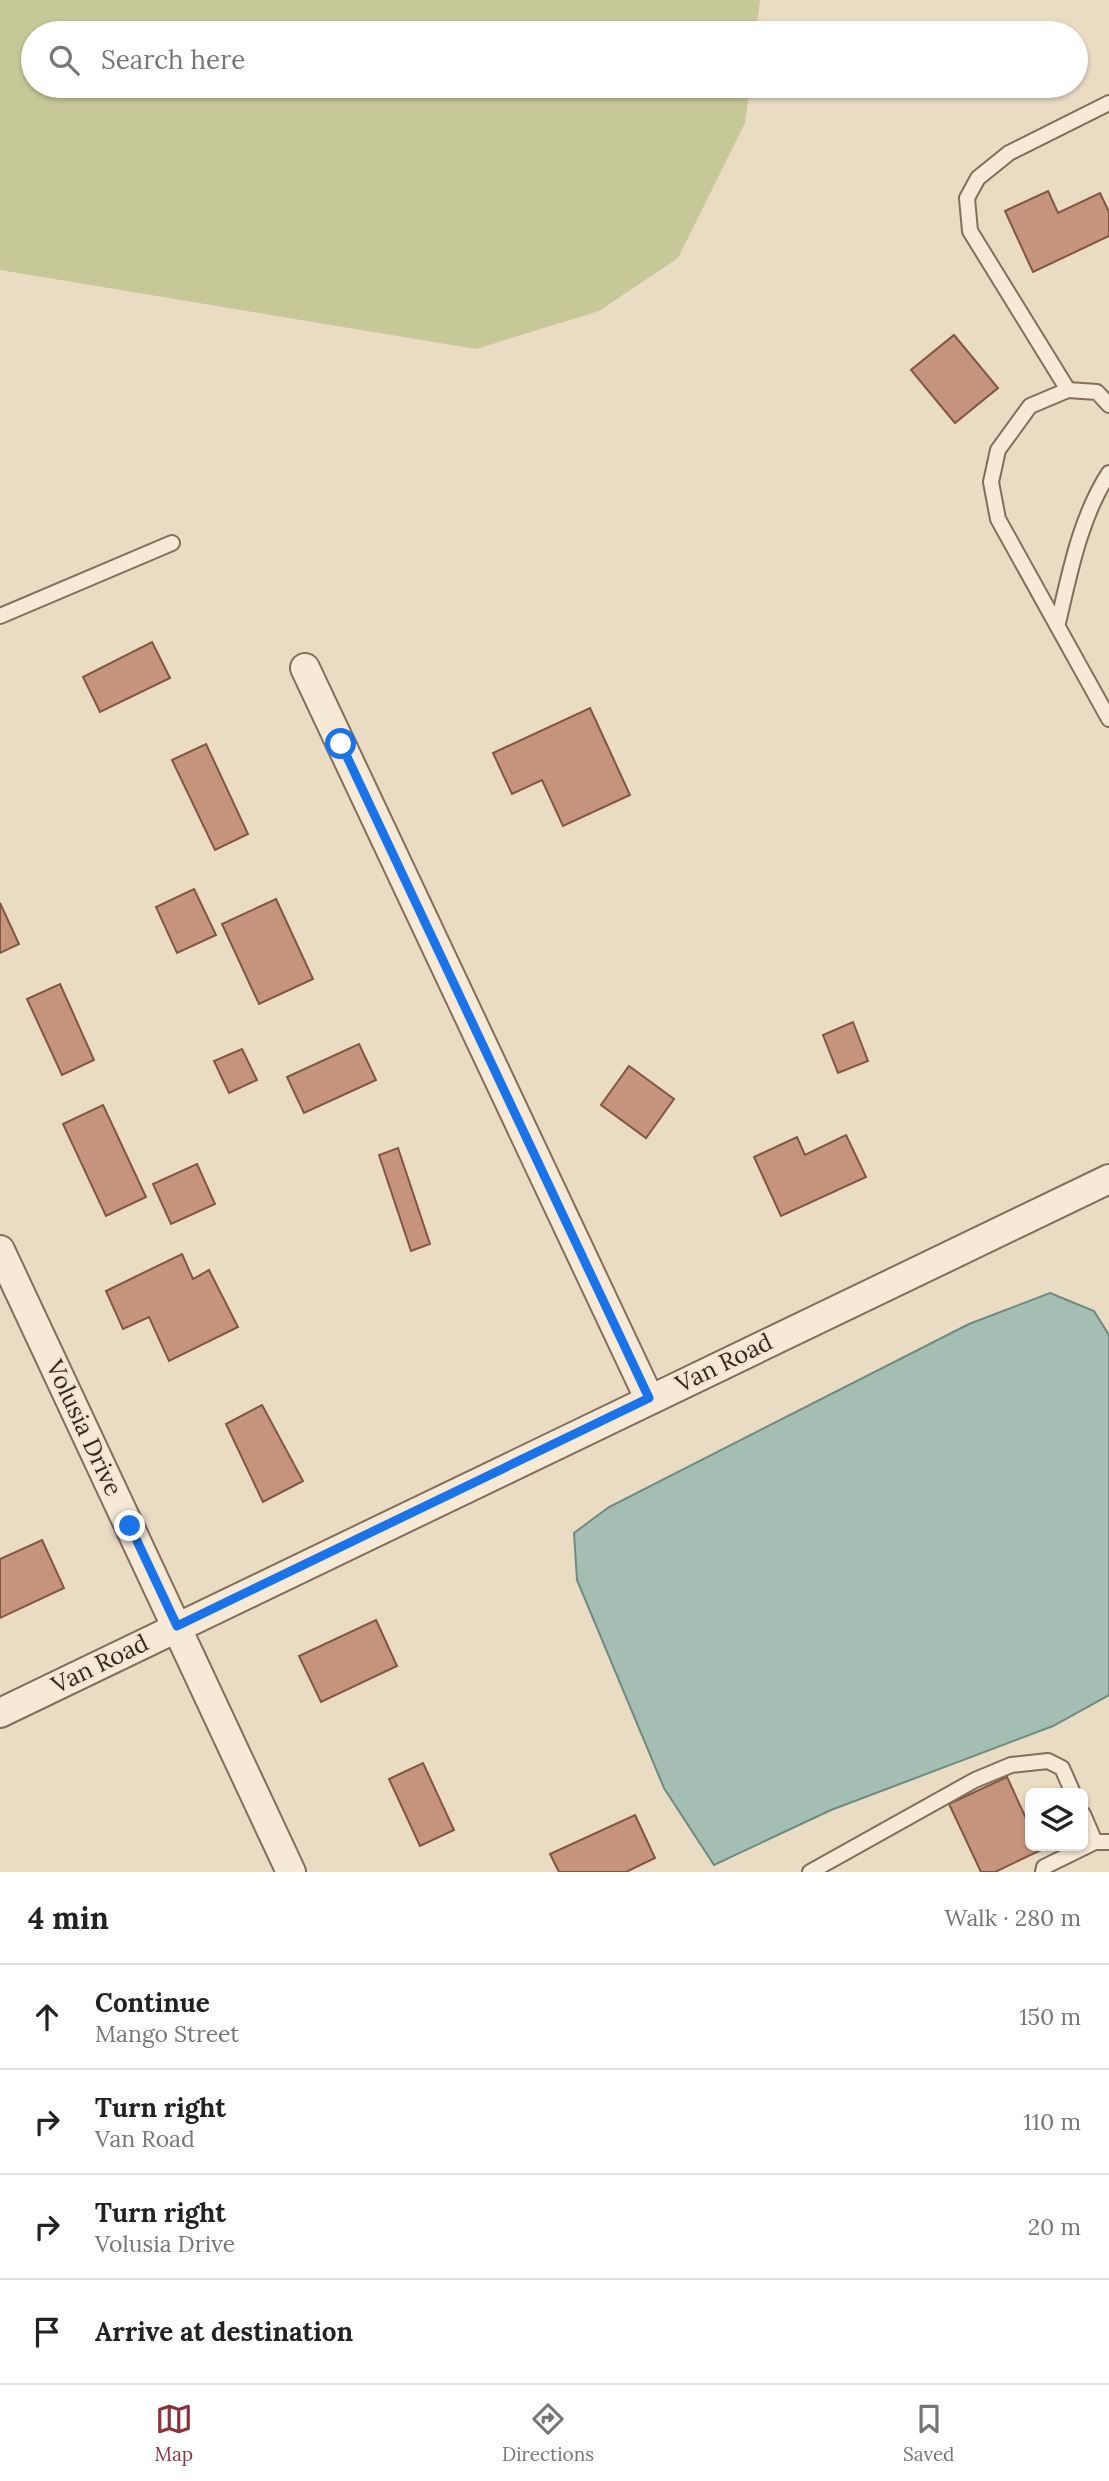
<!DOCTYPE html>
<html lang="en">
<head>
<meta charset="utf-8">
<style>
	:root { --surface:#fff; --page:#f6f6f6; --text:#222; --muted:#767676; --line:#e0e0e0; --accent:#8e3039 }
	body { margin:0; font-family:Lora,serif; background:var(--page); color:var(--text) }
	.controls { position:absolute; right:21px; bottom:21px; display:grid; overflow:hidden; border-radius:10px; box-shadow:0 2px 5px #0004 }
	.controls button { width:63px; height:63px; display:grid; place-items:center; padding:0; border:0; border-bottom:2px solid var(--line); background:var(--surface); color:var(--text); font:35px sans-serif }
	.stop { position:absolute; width:21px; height:21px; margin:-16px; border:5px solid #1a73e8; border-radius:50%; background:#fff }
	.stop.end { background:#1a73e8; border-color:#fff; box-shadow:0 2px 7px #0008 }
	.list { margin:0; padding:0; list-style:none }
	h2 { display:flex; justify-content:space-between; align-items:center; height:91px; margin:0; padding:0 28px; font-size:30px }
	h2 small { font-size:23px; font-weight:400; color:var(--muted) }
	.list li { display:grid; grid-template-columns:46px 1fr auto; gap:21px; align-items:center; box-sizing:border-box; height:105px; padding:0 28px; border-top:2px solid var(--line) }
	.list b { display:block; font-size:26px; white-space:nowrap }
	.list p { margin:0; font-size:23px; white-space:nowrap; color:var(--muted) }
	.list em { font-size:23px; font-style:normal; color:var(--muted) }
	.icon { flex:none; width:38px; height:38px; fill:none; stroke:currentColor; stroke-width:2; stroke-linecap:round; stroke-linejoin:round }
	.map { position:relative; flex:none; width:1109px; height:1872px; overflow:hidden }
	.search { position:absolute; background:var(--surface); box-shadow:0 2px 5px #0004; left:21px; right:21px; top:21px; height:77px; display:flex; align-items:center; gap:18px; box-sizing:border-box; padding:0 24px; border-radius:38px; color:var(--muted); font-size:26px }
	.sheet { height:511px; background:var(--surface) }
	nav { display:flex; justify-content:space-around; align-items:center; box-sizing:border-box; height:98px; border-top:2px solid var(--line); background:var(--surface); font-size:19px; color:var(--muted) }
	nav a { display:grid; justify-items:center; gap:4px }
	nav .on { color:var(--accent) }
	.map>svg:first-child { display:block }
	.green { fill:#c6c898 }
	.water { fill:#a5beb4; stroke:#6d8b81; stroke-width:2 }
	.building { fill:#c6947c; stroke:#815643; stroke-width:2 }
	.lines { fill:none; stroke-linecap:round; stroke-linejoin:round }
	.lane-casing { stroke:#836d5b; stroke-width:18 }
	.street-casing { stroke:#836d5b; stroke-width:32 }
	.lane { stroke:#f6e9d6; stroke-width:14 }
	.street { stroke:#f6e9d6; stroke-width:28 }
	.route { stroke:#1a73e8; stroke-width:9 }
	.labels { text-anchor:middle; stroke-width:5; stroke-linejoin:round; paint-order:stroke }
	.street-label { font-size:24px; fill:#34271e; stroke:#f2e6d2 }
</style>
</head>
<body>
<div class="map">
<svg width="1109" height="1872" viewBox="0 0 1109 1872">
	<rect width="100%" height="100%" fill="#eadbc3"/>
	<path class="green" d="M0 0H760L756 33H33V86H750L745 123 678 258 599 311 476 349 0 270Z"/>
	<path class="water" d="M1050 1293 1094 1311 1109 1335V1695L1053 1726 831 1810 714 1865 664 1788 577 1580 574 1533 609 1507 969 1324Z"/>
	<g class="building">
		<path d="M1048 191 1058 213 1100 193 1109 212V236L1033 272 1005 211Z"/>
		<path d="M954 335 998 388 955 423 911 370Z"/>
		<path d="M152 642 170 678 100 712 83 677Z"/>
		<path d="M590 708 630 795 563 826 542 780 512 794 493 753Z"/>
		<path d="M206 744 248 834 215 850 172 760Z"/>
		<path d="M194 889 216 935 177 953 156 907Z"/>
		<path d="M276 899 313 979 259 1004 222 924Z"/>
		<path d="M0 903 19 944 0 953Z"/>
		<path d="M60 984 94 1060 62 1075 27 999Z"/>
		<path d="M853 1022 868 1061 838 1073 823 1035Z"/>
		<path d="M359 1044 376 1080 304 1113 287 1077Z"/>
		<path d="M242 1049 257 1080 229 1093 214 1061Z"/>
		<path d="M629 1066 674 1099 646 1138 601 1105Z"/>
		<path d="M103 1105 146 1197 106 1216 63 1124Z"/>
		<path d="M846 1135 866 1177 781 1216 754 1157 797 1137 805 1155Z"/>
		<path d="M398 1148 430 1244 411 1251 379 1155Z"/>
		<path d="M197 1164 215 1204 171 1224 153 1184Z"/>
		<path d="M182 1254 193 1279 209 1270 238 1327 169 1361 149 1317 123 1329 106 1291Z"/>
		<path d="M262 1405 303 1481 263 1502 226 1424Z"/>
		<path d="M42 1540 64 1588 0 1618V1559Z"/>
		<path d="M376 1620 397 1666 321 1702 299 1656Z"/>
		<path d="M423 1763 454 1830 420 1846 389 1779Z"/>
		<path d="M1007 1777 1030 1827V1846H1039L1041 1850 995 1872H981L949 1804Z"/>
		<path d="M635 1815 655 1858 626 1872H559L550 1854Z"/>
	</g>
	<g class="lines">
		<g class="lane-casing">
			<g id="lane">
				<path d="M1068 390 970 231 967 198 978 178 1009 153 1109 103"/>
				<path d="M1109 405 1097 392 1068 390 1030 406 998 450 991 482 998 519 1109 719"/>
				<path d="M0 616 172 543"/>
				<path d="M1058 623C1070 572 1080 518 1109 473"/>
				<path d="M1083 1814 1095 1842"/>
				<path d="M810 1872 975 1780 1011 1765 1048 1761 1062 1768 1073 1793"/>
				<path d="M1043 1872 1044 1867 1095 1842H1109"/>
			</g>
		</g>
		<g class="street-casing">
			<g id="street">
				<path d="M305 668 649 1398"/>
				<path d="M0 1250 291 1872"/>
				<path d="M0 1713 1109 1179"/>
			</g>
		</g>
		<use href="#lane" class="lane"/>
		<use href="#street" class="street"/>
	</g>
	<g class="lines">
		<path class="route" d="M130 1526 177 1626 649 1398 341 744"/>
	</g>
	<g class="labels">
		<g class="street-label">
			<text transform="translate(724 1363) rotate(-26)" y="8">Van Road</text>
			<text transform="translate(84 1428) rotate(65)" y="8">Volusia Drive</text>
			<text transform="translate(100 1664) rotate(-26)" y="8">Van Road</text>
		</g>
	</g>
</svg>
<div class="controls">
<button><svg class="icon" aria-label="layers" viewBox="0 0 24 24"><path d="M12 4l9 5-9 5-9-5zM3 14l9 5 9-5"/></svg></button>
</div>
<div class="stop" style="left:341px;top:744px"></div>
<div class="stop end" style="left:130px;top:1526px"></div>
<div class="search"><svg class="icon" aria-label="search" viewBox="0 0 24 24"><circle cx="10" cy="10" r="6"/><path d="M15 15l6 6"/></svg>Search here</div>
</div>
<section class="sheet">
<h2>4 min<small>Walk · 280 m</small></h2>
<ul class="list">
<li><svg class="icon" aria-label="ahead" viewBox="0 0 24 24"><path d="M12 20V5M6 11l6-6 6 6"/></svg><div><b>Continue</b><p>Mango Street</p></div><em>150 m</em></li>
<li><svg class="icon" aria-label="right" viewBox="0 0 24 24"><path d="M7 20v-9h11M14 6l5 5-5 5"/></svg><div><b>Turn right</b><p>Van Road</p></div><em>110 m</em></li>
<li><svg class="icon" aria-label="right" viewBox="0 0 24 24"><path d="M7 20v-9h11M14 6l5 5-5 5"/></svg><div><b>Turn right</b><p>Volusia Drive</p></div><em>20 m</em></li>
<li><svg class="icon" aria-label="arrive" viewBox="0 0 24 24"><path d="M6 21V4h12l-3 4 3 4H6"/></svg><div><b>Arrive at destination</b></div></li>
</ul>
</section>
<nav>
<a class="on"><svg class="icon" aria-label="map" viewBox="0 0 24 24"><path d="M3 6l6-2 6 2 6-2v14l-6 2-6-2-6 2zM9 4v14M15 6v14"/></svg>Map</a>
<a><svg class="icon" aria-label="directions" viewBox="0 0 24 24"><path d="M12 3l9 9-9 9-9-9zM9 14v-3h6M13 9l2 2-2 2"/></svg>Directions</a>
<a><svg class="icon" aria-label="saved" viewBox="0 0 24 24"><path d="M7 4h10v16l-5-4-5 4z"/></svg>Saved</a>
</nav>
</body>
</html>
